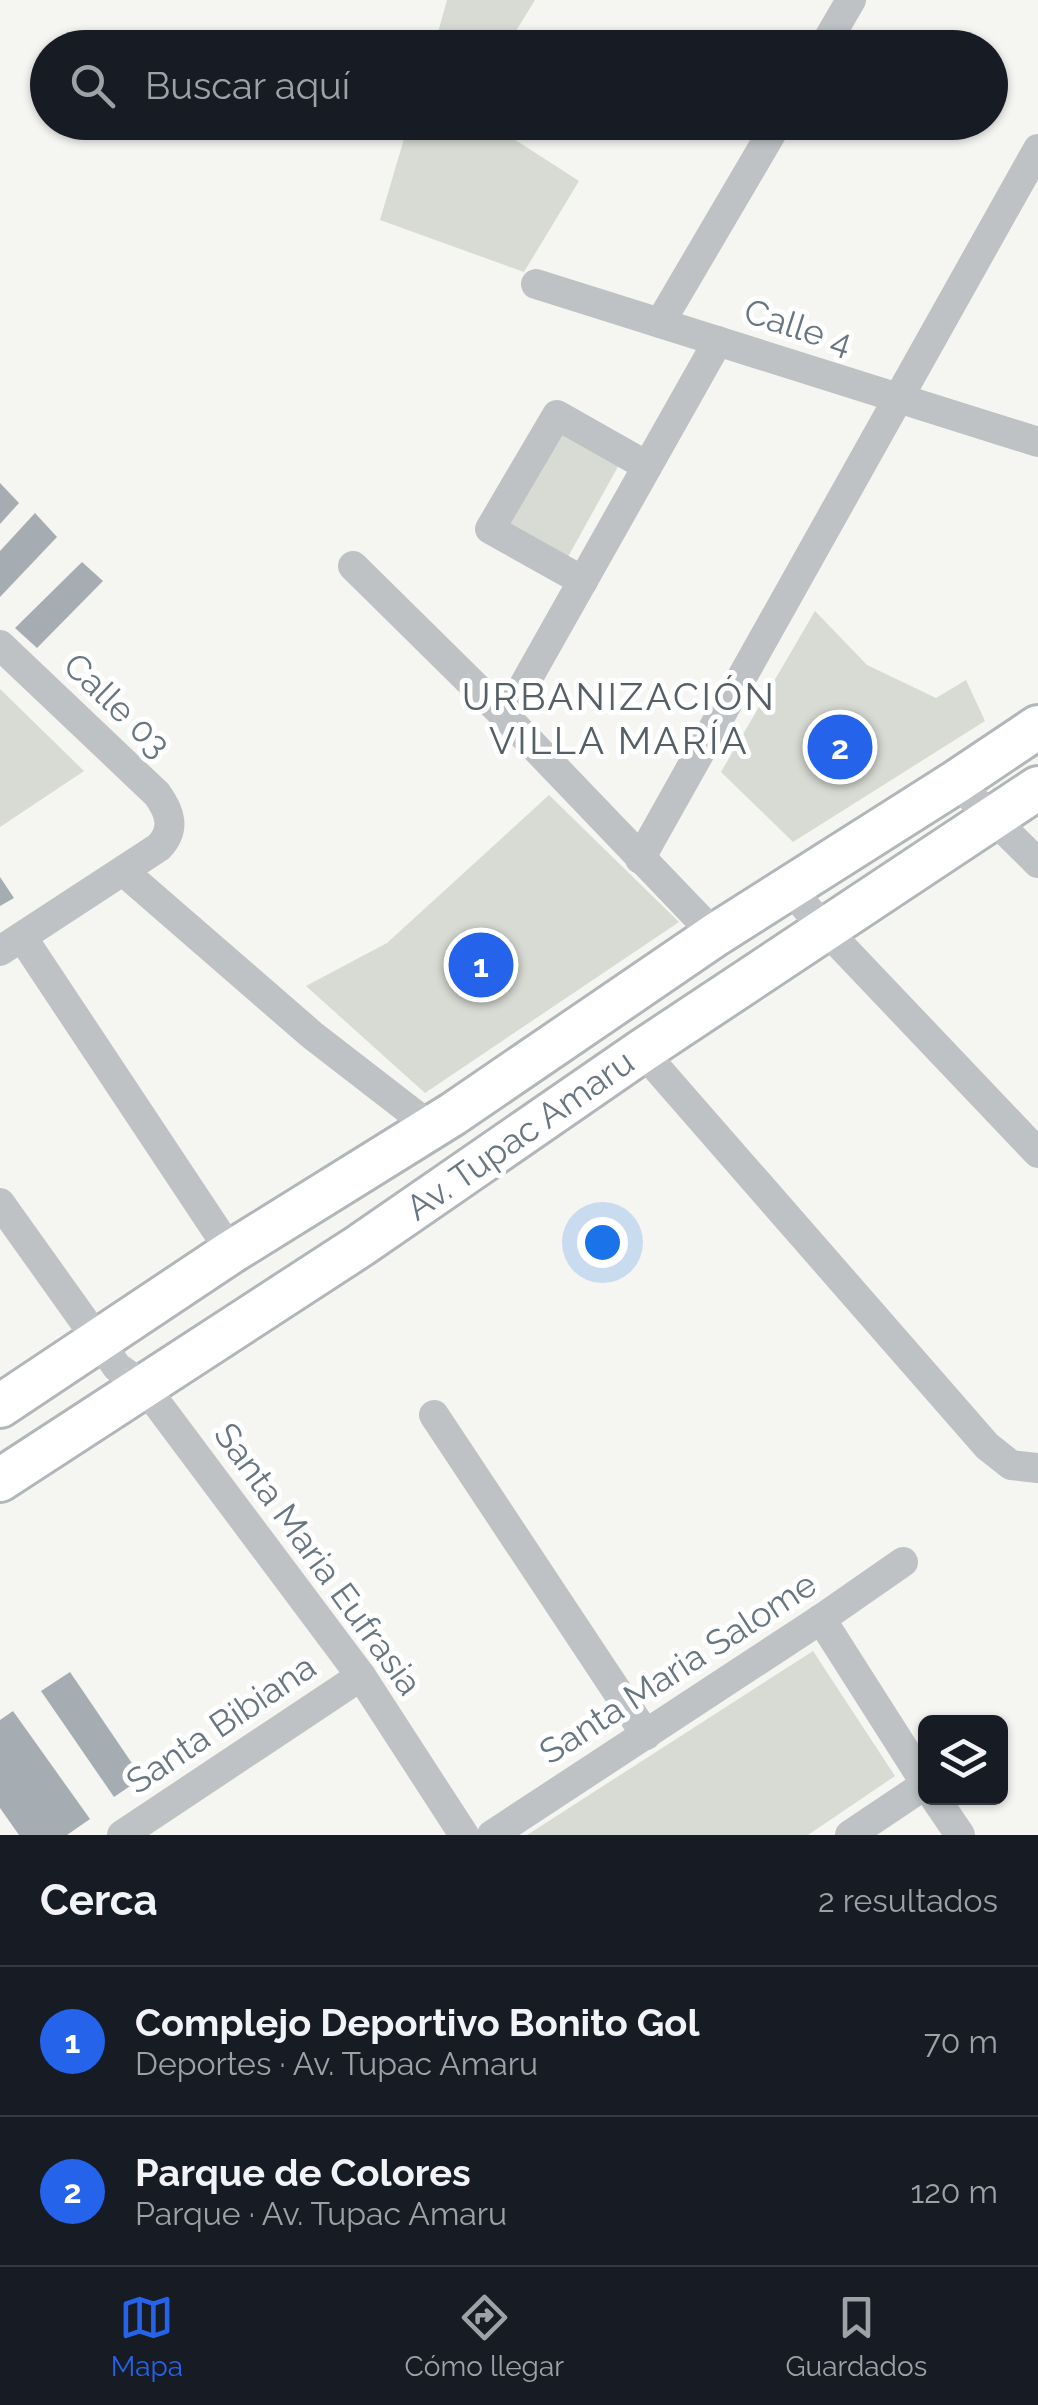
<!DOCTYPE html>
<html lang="es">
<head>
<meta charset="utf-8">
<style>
	:root { --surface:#171b24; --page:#20242c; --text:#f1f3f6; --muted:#9ea1a6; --line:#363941; --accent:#2563eb }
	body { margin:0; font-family:Raleway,sans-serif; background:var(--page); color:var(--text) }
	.controls { position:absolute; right:30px; bottom:30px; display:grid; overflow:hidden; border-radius:15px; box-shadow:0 2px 8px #0004 }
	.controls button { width:90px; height:90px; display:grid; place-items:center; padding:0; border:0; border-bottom:2px solid var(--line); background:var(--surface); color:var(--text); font:50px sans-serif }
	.you { position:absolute; left:602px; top:1242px; width:35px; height:35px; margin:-25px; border:8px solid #fff; border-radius:50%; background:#1a73e8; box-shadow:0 0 0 15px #1a73e833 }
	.badge { display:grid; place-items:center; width:65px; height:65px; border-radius:50%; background:var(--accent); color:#fff; font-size:32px; font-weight:700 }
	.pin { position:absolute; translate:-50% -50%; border:5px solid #fff; box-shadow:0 2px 10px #0006 }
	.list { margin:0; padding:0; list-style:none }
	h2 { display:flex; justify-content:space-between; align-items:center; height:130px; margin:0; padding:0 40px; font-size:42px }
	h2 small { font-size:32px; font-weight:400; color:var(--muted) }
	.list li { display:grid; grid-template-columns:65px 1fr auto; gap:30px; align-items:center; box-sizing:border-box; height:150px; padding:0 40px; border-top:2px solid var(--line) }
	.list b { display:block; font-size:38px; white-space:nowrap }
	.list p { margin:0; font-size:32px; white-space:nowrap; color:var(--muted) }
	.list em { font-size:32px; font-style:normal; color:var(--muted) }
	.icon { flex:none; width:55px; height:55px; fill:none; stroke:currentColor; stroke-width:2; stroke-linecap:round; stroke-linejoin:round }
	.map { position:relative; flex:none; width:1038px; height:1835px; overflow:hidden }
	.search { position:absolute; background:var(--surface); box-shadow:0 2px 8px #0004; left:30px; right:30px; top:30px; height:110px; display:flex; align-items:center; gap:25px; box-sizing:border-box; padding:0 35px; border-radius:55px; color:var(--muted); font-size:38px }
	.sheet { height:430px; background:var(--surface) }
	nav { display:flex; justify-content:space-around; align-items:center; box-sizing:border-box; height:140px; border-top:2px solid var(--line); background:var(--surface); font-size:28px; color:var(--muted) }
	nav a { display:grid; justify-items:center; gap:5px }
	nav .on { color:var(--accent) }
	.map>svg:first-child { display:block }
	.green { fill:#d7dbd3 }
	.building { fill:#a6adb2 }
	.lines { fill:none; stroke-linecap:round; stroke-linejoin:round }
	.secondary-casing { stroke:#b1b6b9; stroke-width:48 }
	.street { stroke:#bec2c5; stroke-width:30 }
	.secondary { stroke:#fff; stroke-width:42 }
	.labels { text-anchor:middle; stroke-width:10; stroke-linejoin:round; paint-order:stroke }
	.street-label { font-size:35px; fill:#677680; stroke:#fff }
	.neighbourhood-label { font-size:38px; letter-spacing:2.5px; fill:#545f66; stroke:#fff }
</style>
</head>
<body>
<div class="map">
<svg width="1038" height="1835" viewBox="0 0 1038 1835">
	<rect width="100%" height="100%" fill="#f5f5f2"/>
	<g class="green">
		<path d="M447 0H535L506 47H434Z"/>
		<path d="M409 122 489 123 579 181 524 272 380 220Z"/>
		<path d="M561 430 620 463 564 564 506 530Z"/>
		<path d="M815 611 867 665 936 698 966 680 985 721 793 842 721 772Z"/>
		<path d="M0 689 84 771 0 827Z"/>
		<path d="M549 795 679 922 425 1093 306 986 387 943Z"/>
		<path d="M813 1651 895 1776 808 1835H527Z"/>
	</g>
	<g class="building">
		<path d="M0 483 19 503 0 524Z"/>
		<path d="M35 513 57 537 0 597V551Z"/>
		<path d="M82 562 103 581 37 648 15 628Z"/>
		<path d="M0 877 14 898 0 906Z"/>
		<path d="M70 1672 142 1778 114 1797 41 1691Z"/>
		<path d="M13 1711 90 1819 67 1835H19L0 1808V1720Z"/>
	</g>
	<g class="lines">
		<g class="secondary-casing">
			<g id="secondary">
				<path d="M0 1406 231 1252 453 1114 715 935 956 782 1038 727"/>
				<path d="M0 1480 361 1245 642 1051 1038 788"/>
			</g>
		</g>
		<g class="street">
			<path d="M823 48 851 0"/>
			<path d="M536 284 1038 442"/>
			<path d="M660 323 778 122"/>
			<path d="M353 566 506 717 715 935"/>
			<path d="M583 581 490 529 557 415 647 466"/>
			<path d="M0 645 157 794C170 812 176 829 159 847L0 951"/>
			<path d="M506 717 718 341"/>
			<path d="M956 782 1038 863"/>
			<path d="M640 859 1038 149"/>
			<path d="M123 871 312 1035 431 1127"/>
			<path d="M789 888 825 929 1038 1153"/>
			<path d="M22 937 231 1252"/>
			<path d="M642 1051 987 1446 1011 1465 1038 1468"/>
			<path d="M0 1203 117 1367 144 1386 361 1676 464 1835"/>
			<path d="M434 1415 646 1735"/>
			<path d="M821 1619 926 1784 850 1835"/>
			<path d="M935 1798 960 1835"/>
			<path d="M122 1835 361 1676"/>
			<path d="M492 1835 821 1619 903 1562"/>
		</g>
		<use href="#secondary" class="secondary"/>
	</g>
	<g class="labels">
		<g class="street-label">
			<text transform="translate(798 327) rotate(18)" y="12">Calle 4</text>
			<text transform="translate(117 705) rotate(44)" y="12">Calle 03</text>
			<text transform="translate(520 1135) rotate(-35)" y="12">Av. Tupac Amaru</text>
			<text transform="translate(318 1559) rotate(54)" y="12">Santa Maria Eufrasia</text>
			<text transform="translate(678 1668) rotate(-33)" y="12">Santa Maria Salome</text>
			<text transform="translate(221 1724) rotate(-34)" y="12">Santa Bibiana</text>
		</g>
		<g class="neighbourhood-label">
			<text x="619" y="710">URBANIZACIÓN<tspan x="619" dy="44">VILLA MARÍA</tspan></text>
		</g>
	</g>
</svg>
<div class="controls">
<button><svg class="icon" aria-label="layers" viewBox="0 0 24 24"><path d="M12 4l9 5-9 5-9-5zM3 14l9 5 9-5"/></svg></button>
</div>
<div class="you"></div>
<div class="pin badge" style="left:481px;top:965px">1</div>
<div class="pin badge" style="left:840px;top:747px">2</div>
<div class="search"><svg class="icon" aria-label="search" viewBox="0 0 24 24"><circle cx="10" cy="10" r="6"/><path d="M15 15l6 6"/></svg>Buscar aquí</div>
</div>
<section class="sheet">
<h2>Cerca<small>2 resultados</small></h2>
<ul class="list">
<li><span class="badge">1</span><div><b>Complejo Deportivo Bonito Gol</b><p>Deportes · Av. Tupac Amaru</p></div><em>70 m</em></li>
<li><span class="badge">2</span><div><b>Parque de Colores</b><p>Parque · Av. Tupac Amaru</p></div><em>120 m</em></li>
</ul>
</section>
<nav>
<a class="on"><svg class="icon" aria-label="map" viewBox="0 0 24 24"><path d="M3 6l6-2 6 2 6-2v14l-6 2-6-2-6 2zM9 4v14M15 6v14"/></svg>Mapa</a>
<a><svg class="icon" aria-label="directions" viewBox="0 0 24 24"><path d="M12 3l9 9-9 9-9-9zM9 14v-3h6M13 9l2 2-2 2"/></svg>Cómo llegar</a>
<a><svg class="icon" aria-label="saved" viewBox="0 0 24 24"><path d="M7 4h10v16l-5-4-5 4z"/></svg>Guardados</a>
</nav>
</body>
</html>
